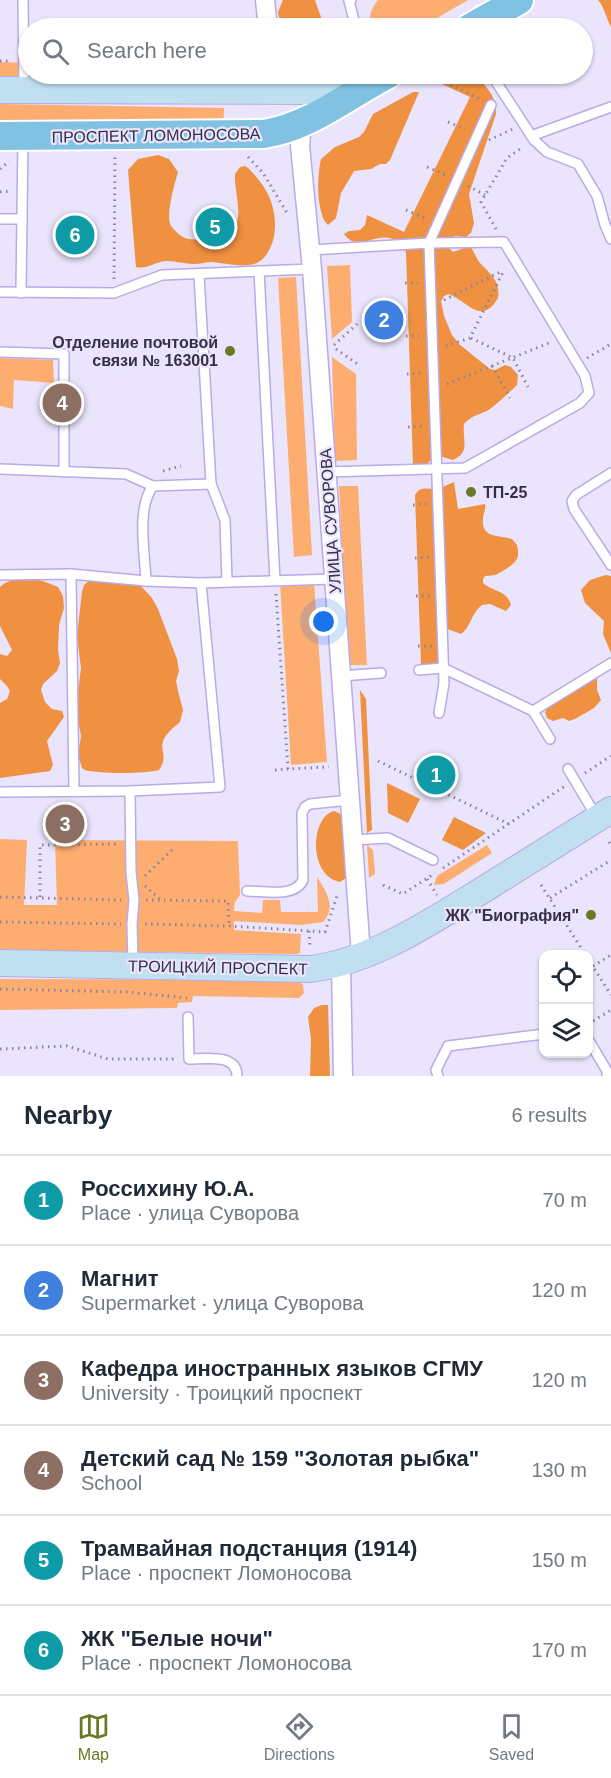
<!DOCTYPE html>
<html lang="en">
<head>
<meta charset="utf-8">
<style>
	:root { --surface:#fff; --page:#f2f2f3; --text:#1f2937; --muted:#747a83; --line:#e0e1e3; --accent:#6d7824 }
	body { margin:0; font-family:Helvetica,sans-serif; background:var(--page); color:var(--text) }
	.controls { position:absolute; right:18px; bottom:18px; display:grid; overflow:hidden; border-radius:12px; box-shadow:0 2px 4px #0004 }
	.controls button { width:54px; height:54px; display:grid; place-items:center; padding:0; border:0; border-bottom:2px solid var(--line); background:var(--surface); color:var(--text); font:30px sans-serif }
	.you { position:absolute; left:324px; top:622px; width:21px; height:21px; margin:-15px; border:4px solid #fff; border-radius:50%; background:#1a73e8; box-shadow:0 0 0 9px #1a73e833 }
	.badge { display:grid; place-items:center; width:39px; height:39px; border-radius:50%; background:var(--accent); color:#fff; font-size:20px; font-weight:700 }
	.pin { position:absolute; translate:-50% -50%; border:3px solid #fff; box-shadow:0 2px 6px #0006 }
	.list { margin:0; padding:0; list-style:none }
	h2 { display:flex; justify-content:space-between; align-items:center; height:78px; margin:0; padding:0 24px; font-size:26px }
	h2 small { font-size:20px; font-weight:400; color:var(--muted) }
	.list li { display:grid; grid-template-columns:39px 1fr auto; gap:18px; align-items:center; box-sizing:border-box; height:90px; padding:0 24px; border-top:2px solid var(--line) }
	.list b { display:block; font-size:22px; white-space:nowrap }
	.list p { margin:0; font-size:20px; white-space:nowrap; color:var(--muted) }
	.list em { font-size:20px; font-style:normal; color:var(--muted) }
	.icon { flex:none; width:33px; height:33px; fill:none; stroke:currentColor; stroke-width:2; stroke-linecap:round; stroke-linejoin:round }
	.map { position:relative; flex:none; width:611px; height:1076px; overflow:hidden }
	.search { position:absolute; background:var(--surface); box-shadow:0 2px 4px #0004; left:18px; right:18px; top:18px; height:66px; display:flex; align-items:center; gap:15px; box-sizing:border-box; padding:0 21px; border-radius:33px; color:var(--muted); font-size:22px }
	.sheet { height:618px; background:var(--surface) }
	nav { display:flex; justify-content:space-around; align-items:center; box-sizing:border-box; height:84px; border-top:2px solid var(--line); background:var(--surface); font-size:16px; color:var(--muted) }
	nav a { display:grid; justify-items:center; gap:3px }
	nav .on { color:var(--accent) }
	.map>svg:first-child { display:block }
	.green { fill:#fead71 }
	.forest { fill:#f09041 }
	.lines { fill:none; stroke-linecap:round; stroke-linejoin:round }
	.lane-casing { stroke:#baaae5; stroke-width:12 }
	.street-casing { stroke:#baaae5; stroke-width:21 }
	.secondary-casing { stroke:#baaae5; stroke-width:28 }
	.primary-casing { stroke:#fff; stroke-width:32 }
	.path { stroke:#8a849c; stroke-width:3; stroke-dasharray:1.5 4.5; stroke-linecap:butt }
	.lane { stroke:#fff; stroke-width:9 }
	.street { stroke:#fff; stroke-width:18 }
	.secondary { stroke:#c0e0f1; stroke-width:26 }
	.primary { stroke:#81c2e3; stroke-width:28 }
	.poi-dot { fill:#6d7824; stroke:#eae4fd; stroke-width:2 }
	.labels { text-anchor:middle; stroke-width:4.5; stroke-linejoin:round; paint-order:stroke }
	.street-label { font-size:16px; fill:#352f47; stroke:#eae4fd }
	.poi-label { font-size:16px; font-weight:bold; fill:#352f47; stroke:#eae4fd; text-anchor:end }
</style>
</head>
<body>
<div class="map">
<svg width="611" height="1076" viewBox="0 0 611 1076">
	<rect width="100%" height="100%" fill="#eae4fd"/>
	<g class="green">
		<path d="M378 0H468L420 28H371C367 19 372 7 378 0Z"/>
		<path d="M0 62 28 63V74H227V78L0 79Z"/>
		<path d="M0 104 224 108 223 132 0 128Z"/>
		<path d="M350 265 352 322 332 339 327 266Z"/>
		<path d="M296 277 312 555 294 557 278 278Z"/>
		<path d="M332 357 356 374 357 460 335 461Z"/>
		<path d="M0 358 53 360 54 383 14 380 13 409 0 406Z"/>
		<path d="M339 486H358L367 665H348Z"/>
		<path d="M280 583H314L327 762 291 765Z"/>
		<path d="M0 839 27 840 24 905H57L55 840 238 841 240 895 235 902 234 911 262 913 263 900H280L281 912H318L317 877C326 891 337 907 323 922L301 925 234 921V930L301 934 300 953 297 954 0 950Z"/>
		<path d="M367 845 373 850 375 874 369 878Z"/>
		<path d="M487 845 492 853 444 884 434 885 437 876Z"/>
		<path d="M0 979 295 980H299L303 985 304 993 299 998 193 996 192 1002 178 1003 177 1008 0 1010Z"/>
	</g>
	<g class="forest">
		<path d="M283 0H315L322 20 328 28H290L279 17 278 12Z"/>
		<path d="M598 0H611V27C606 18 605 8 598 0Z"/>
		<path d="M437 74H478C486 91 496 92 496 114L471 188 469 194 474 223 471 233 466 237 455 236 450 239 449 248 453 252 470 246C474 251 476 258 480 263 490 274 501 281 498 298 482 326 468 302 449 294L444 296 441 301 444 316 452 335 459 344 490 369 495 370 505 365 511 367 518 375 517 385C509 393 499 402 490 409 479 416 475 413 464 424 462 440 471 452 453 460L436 455 425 466H413L406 252C386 218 361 258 344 234L349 231 360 230 365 225 367 215 404 232 470 97 431 79Z"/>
		<path d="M413 92H419L390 160 386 164H380L371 169 354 171 341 193 336 218 328 225C316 214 317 175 321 159L335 147 359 137 364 132 373 114Z"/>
		<path d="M158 155 169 159 178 172C175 183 165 216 171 226 174 230 180 236 185 238 197 242 231 239 236 225 242 212 234 189 235 174L240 167 245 166 248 168C265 185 274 200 275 223 275 233 274 241 269 250 259 273 233 264 212 262 206 262 200 264 194 264 185 264 176 261 167 261 156 261 147 270 136 267L128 170 138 159Z"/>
		<path d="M454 482 458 509 485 504C486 511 483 513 483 519 481 539 500 535 512 539L517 545C520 558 517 562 506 569 496 575 498 575 485 576L483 579V583C493 592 507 590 511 605L506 611 490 604 482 605C471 613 471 627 461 634L445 628H441L437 634 440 658 439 665 426 666 421 664 415 495C421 484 429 491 439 488 444 487 448 484 454 482Z"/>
		<path d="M606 575 611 576V653L603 634 604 621 585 603 581 590 590 580Z"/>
		<path d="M20 577 43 581 58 587 63 596 64 608 59 625 58 650 60 663 57 671 43 684 41 690 45 702 52 709 62 711 64 717 47 741 53 765 50 771 0 778V703L7 699 10 691 7 686 0 679V654L7 656 12 650 0 626V587L5 583Z"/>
		<path d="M90 580 138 583 152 598 158 609 177 659 179 671 176 681 178 691 183 710 180 722C147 748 173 750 159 770 145 774 99 774 85 770L82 768 78 755 81 736 76 709 81 668 77 636 82 592 84 585Z"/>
		<path d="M588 671 597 675V690L601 700 594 708 575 719 569 721 563 718 553 721 547 718 545 712 549 706Z"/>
		<path d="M360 690 366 699 372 830 367 833Z"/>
		<path d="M387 783 420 799 408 823 388 813Z"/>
		<path d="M334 811C341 813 344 818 346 824V878L340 882C308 876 310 817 334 811Z"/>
		<path d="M454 817 486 833 463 850 442 840Z"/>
		<path d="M322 1005H328L330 1076H310L311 1039 308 1017 314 1008Z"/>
	</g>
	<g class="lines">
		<g class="lane-casing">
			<g id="lane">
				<path d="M23 0 24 88"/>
				<path d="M351 0 349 1 356 28"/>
				<path d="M491 74 534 140 547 152 578 164 597 196 605 225 611 239"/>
				<path d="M531 136 611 107"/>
				<path d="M0 219H22"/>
				<path d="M311 250 429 243 504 242 585 376 589 393 580 403 465 468 326 472"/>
				<path d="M259 271 275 580"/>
				<path d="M0 292 114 293 162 275 312 269"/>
				<path d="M21 293 23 138"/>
				<path d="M0 352 64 354V472"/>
				<path d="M0 469 126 474 153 486"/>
				<path d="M611 473 576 495 572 501 574 509 611 565"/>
				<path d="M211 484 225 520 227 581"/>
				<path d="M71 574 74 791"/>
				<path d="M0 575 71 574 146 581 201 583 334 579"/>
				<path d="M146 581C145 554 136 508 153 486L211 484 199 275"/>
				<path d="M419 670 443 668 533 711 550 739"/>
				<path d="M341 676 381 673"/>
				<path d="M533 711 611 663"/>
				<path d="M439 713 444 683 429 243 491 105"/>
				<path d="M568 769 596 816"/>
				<path d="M130 791 131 872 134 900 132 924 133 965"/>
				<path d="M0 792 130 791 220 787 201 583"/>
				<path d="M353 840 388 838 433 860"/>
				<path d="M247 891C264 891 295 898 303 880L302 813 305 807 310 804 350 800"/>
				<path d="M188 1017 189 1059C205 1059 237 1053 237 1076"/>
				<path d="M588 1039 607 1071V1076"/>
				<path d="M438 1076 436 1070 448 1046 544 1034"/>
			</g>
		</g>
		<g class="street-casing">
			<g id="street">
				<path d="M265 0 268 28"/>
				<path d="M302 123 300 146 312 269 361 955"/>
				<path d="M341 963 343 1076"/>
			</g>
		</g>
		<g class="secondary-casing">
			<g id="secondary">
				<path d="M0 90 309 91 341 89 367 84"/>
				<path d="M0 963 311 969C375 960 432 921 486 888 527 862 569 836 611 810"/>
			</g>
		</g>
		<g class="primary-casing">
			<g id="primary">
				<path d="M470 28 519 0"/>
				<path d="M0 136 264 134C310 127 348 95 388 74"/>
			</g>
		</g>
		<g class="path">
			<path d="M0 61H12"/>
			<path d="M429 74 480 99"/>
			<path d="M448 122 465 129"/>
			<path d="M489 140 513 129"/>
			<path d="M248 157 263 173 287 213"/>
			<path d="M427 167 446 175"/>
			<path d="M0 169 9 161"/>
			<path d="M468 186 485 195"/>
			<path d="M0 192 10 191"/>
			<path d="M406 210 427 219"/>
			<path d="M496 229 481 202 507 158 523 147"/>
			<path d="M114 279 115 157"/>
			<path d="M405 283H418"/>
			<path d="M444 300 502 271"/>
			<path d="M406 336H419"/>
			<path d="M471 338 513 358 528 387"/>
			<path d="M334 345 357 324"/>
			<path d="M446 346 470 338 504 270"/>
			<path d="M336 349 359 365"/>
			<path d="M587 358 611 344"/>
			<path d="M492 366 510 398"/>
			<path d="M407 374 420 373"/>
			<path d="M447 384 549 343"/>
			<path d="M408 427 424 426"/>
			<path d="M163 471 181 466"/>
			<path d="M413 505 427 504"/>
			<path d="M415 558 429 557"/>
			<path d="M276 594 288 769 329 767"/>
			<path d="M416 596H430"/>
			<path d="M418 646H432"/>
			<path d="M378 761 509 824"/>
			<path d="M275 770 288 769"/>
			<path d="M585 773 611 756"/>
			<path d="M609 842 611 845"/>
			<path d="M443 868 565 786"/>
			<path d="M145 876 175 847"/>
			<path d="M427 879 437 895"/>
			<path d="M383 885 403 894 435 873"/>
			<path d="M541 885 585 954"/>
			<path d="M145 886 160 899"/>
			<path d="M0 897 121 900"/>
			<path d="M40 897V845L118 844"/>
			<path d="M550 898 611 860"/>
			<path d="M146 900 228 901 229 926"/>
			<path d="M0 922 121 924"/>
			<path d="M145 924 229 926 325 932 338 893"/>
			<path d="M309 931 310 947"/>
			<path d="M588 959 611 995"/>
			<path d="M593 966 611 955"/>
			<path d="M0 989 128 992 188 998"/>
			<path d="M588 1024 611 1010"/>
			<path d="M0 1049 67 1046 108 1059H176"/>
		</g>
		<use href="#lane" class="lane"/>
		<use href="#street" class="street"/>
		<use href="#secondary" class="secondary"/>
		<use href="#primary" class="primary"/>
	</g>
	<g class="poi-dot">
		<circle cx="230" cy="351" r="6"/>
		<circle cx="471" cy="492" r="6"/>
		<circle cx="591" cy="915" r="6"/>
	</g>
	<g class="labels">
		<g class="street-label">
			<text transform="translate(156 135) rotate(-1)" y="6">ПРОСПЕКТ ЛОМОНОСОВА</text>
			<text transform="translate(330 521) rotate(-94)" y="6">УЛИЦА СУВОРОВА</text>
			<text transform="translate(218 967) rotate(1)" y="6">ТРОИЦКИЙ ПРОСПЕКТ</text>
		</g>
		<g class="poi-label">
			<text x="218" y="348">Отделение почтовой<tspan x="218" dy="18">связи № 163001</tspan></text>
			<text x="483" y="498" text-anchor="start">ТП-25</text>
			<text x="579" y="921">ЖК "Биография"</text>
		</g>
	</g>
</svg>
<div class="controls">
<button><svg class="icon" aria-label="locate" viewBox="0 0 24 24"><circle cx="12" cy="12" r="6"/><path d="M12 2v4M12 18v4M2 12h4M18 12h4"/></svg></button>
<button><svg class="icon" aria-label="layers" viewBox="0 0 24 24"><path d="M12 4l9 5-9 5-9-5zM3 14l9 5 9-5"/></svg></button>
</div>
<div class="you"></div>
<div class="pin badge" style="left:436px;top:775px;background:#0f9aa8">1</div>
<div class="pin badge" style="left:384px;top:320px;background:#3f7fe0">2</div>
<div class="pin badge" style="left:65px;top:824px;background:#8d6e63">3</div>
<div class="pin badge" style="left:62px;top:403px;background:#8d6e63">4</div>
<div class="pin badge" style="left:215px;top:227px;background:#0f9aa8">5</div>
<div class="pin badge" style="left:75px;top:235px;background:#0f9aa8">6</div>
<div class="search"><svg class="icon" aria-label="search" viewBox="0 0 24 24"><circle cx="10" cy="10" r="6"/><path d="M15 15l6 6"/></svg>Search here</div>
</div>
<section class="sheet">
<h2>Nearby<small>6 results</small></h2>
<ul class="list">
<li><span class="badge" style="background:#0f9aa8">1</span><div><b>Россихину Ю.А.</b><p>Place · улица Суворова</p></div><em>70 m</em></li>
<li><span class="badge" style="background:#3f7fe0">2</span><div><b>Магнит</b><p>Supermarket · улица Суворова</p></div><em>120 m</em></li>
<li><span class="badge" style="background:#8d6e63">3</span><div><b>Кафедра иностранных языков СГМУ</b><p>University · Троицкий проспект</p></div><em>120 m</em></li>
<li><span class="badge" style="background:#8d6e63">4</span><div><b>Детский сад № 159 &quot;Золотая рыбка&quot;</b><p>School</p></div><em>130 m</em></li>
<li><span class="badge" style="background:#0f9aa8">5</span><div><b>Трамвайная подстанция (1914)</b><p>Place · проспект Ломоносова</p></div><em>150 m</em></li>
<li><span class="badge" style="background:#0f9aa8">6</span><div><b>ЖК &quot;Белые ночи&quot;</b><p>Place · проспект Ломоносова</p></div><em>170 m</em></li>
</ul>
</section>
<nav>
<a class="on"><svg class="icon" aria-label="map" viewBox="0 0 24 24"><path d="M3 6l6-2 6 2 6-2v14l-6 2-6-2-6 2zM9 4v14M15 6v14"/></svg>Map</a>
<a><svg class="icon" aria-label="directions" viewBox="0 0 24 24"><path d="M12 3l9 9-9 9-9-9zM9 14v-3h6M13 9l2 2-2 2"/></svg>Directions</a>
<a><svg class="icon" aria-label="saved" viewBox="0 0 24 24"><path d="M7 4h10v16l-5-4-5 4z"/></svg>Saved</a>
</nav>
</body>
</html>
